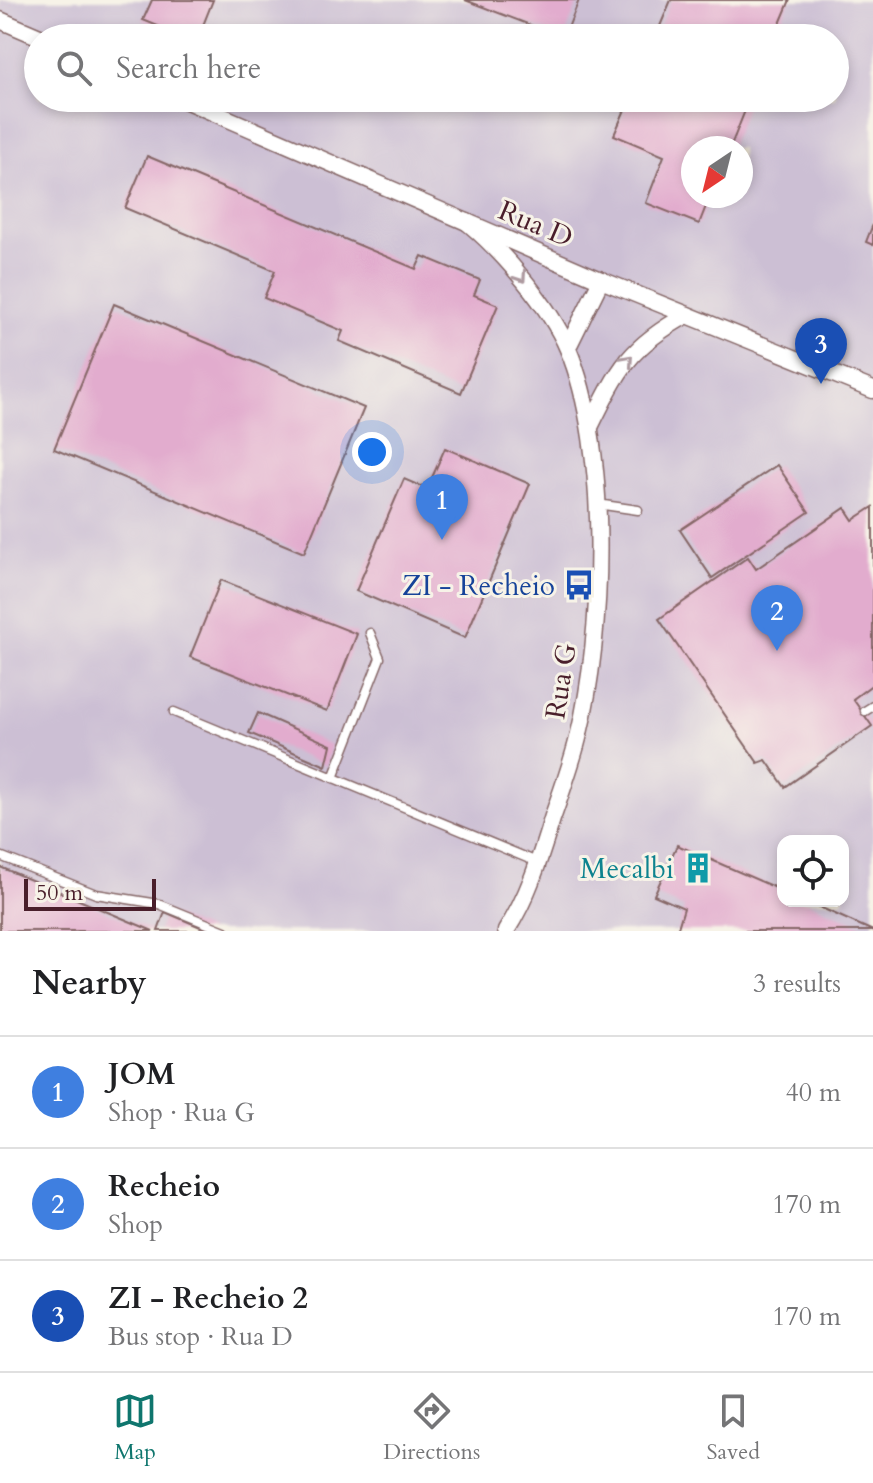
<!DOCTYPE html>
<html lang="en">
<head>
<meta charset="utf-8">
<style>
	:root { --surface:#fff; --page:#f6f6f6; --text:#202124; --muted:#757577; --line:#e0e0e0; --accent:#0f766e }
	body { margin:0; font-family:Cardo,serif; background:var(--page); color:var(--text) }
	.controls { position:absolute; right:24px; bottom:24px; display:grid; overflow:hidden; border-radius:16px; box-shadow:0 4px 12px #0003 }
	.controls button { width:72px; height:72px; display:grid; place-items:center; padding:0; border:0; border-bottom:2px solid var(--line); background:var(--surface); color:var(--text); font:40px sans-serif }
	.compass { position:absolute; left:681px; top:136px; width:72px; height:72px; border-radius:50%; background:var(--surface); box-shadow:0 4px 12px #0003; rotate:215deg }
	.scale { position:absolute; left:24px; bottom:20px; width:132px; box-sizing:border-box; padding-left:8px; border:4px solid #4a1f2b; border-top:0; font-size:22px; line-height:28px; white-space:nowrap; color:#4a1f2b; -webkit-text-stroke:6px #f7f3e8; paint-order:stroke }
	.you { position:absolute; left:372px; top:452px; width:28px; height:28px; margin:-20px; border:6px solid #fff; border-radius:50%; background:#1a73e8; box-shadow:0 0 0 12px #1a73e833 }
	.badge { display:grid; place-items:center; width:52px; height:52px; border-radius:50%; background:var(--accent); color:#fff; font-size:26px; font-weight:700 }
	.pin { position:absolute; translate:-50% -66px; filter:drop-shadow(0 2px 4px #0008) }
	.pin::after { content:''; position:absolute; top:42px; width:28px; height:24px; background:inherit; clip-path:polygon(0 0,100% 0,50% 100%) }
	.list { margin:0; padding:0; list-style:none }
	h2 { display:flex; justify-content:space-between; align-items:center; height:104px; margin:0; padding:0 32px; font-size:34px }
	h2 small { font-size:26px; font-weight:400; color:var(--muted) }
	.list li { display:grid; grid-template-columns:52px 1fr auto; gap:24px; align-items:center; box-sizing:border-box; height:112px; padding:0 32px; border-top:2px solid var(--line) }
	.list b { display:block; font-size:30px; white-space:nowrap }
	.list p { margin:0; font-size:26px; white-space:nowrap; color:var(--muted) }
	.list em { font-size:26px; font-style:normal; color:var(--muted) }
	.icon { flex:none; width:44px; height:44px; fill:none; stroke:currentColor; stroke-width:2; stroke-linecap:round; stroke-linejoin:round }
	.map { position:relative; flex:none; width:873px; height:931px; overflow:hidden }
	.search { position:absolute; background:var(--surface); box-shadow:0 4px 12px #0003; left:24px; right:24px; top:24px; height:88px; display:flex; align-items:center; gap:20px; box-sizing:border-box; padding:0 28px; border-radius:44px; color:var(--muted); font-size:30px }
	.sheet { height:440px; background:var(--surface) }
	nav { display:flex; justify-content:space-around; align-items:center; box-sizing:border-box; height:112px; border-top:2px solid var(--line); background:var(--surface); font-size:22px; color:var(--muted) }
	nav a { display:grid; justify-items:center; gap:4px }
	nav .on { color:var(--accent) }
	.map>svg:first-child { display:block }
	.industrial { fill:#ccbfd4; fill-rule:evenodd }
	.building { fill:#e2acce }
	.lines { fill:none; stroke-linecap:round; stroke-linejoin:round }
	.lane-casing { stroke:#856666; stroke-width:11 }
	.street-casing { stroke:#856666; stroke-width:19 }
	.lane { stroke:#fff; stroke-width:8 }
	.street { stroke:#fff; stroke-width:16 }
	.oneway { stroke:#ae9aa0 }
	.labels { text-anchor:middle; stroke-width:6; stroke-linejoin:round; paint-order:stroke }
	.street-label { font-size:28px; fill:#4a1f2b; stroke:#f7f3e8 }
	.transit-label { font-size:28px; fill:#164399; stroke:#f7f3e8; text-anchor:end }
	.culture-label { font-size:28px; fill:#0d838f; stroke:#f7f3e8; text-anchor:end }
</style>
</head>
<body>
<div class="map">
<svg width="873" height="931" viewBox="0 0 873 931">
	<rect width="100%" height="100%" fill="#f7f3e8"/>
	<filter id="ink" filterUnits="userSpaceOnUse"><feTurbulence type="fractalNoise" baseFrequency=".0125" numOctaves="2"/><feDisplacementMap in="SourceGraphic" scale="16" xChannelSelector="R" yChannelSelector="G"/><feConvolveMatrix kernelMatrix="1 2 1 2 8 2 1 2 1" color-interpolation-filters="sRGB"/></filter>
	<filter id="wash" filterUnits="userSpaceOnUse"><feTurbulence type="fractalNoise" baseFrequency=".006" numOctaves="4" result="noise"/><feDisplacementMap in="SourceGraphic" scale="32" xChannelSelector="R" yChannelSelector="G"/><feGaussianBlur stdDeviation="1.8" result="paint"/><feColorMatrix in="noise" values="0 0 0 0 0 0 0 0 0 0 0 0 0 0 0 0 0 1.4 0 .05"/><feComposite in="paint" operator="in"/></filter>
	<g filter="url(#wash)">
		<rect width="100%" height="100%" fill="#f3ead5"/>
		<path class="industrial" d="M0 0H873V931H0ZM38 38H835V98H38ZM693 148H741V196H693ZM783 841H843V901H783Z"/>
		<g id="blocks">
			<g class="building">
				<path d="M152 0H213L198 38H187L143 20Z"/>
				<path d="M465 0H579L564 38Z"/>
				<path d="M671 0H790L774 38H655Z"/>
				<path d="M630 98H750L730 148H693V196H710L699 224 646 203 664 156 614 135Z"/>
				<path d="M147 156 416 269 422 256 480 280 474 295 498 305 461 393 339 341 343 331 264 298 275 271 125 208Z"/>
				<path d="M873 224V245L866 242Z"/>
				<path d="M114 304 364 408 304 553 54 449Z"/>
				<path d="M445 448 530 484 465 638 356 591 404 479 427 489Z"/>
				<path d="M777 465 809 512 712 578 680 530Z"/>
				<path d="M873 507V684L853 699 872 726 785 787 766 760 758 763 659 619 748 557 756 569 845 508 853 520Z"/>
				<path d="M221 580 357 634 327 711 190 657Z"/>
				<path d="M258 713 331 745 326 766 249 733Z"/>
				<path d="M677 845 783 891V901H806L873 931H677L684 908 654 895Z"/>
				<path d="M0 867 153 931H0Z"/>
				<path d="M165 912 210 931H158Z"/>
			</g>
		</g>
	</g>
	<g filter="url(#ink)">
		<use href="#blocks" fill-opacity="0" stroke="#856666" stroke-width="2"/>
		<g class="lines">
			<g class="lane-casing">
				<g id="lane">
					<path d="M597 504 638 510"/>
					<path d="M865 711 873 706"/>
					<path d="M174 712 537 862"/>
					<path d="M333 778 380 658 370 633"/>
					<path d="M0 856 96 894 159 904 225 931"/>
				</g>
			</g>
			<g class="street-casing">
				<g id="street">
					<path d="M0 20 42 38"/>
					<path d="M180 98 601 280 873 390"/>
					<path d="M467 222C502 251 550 306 568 349 610 448 604 634 578 738 571 766 561 793 552 819 540 858 528 897 506 931"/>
					<path d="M568 347 601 280"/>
					<path d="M591 425C619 368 630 346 687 315"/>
				</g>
			</g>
			<use href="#lane" class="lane"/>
			<use href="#street" class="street"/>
		</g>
		<defs><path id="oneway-chevron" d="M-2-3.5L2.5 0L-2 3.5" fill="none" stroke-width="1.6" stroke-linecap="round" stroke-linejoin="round" transform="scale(2)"/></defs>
		<g class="oneway">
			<use href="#oneway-chevron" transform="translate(521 277) rotate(56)"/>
			<use href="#oneway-chevron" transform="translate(628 360) rotate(-48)"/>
		</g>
	</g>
	<defs>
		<g id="bus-bare" transform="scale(2.4)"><path d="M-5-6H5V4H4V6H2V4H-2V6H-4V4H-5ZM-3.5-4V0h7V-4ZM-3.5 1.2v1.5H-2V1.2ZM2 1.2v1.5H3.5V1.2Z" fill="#1a4fb4" stroke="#f7f3e8" stroke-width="2.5" paint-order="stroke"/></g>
		<g id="building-bare" transform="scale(2.4)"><path d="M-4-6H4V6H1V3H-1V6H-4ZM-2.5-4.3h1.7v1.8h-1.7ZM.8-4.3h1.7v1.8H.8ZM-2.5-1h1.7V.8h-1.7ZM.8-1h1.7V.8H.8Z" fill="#0f9aa8" stroke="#f7f3e8" stroke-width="2.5" paint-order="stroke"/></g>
	</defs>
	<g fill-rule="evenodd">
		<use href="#bus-bare" x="579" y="585"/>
		<use href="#building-bare" x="698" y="868"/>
	</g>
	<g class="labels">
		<g class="street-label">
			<text transform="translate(536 223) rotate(23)" y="10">Rua D</text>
			<text transform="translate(560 681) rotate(-81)" y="10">Rua G</text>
		</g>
		<g class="transit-label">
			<text x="555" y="595">ZI - Recheio</text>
		</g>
		<g class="culture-label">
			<text x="674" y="878">Mecalbi</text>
		</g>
	</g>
</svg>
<div class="controls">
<button><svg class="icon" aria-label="locate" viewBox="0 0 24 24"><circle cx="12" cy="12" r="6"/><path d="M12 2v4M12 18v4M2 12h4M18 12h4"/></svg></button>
</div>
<svg class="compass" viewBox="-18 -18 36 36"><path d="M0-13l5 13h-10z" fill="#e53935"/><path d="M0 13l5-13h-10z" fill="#757577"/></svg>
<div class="scale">50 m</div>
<div class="you"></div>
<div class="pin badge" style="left:442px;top:540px;background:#3f7fe0">1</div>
<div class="pin badge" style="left:777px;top:651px;background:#3f7fe0">2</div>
<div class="pin badge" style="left:821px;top:384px;background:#1a4fb4">3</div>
<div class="search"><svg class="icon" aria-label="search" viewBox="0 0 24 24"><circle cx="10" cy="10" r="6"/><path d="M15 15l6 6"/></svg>Search here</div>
</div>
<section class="sheet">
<h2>Nearby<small>3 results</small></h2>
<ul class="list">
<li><span class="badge" style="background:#3f7fe0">1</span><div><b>JOM</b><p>Shop · Rua G</p></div><em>40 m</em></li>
<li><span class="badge" style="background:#3f7fe0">2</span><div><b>Recheio</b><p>Shop</p></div><em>170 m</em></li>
<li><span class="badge" style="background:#1a4fb4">3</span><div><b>ZI - Recheio 2</b><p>Bus stop · Rua D</p></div><em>170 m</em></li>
</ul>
</section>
<nav>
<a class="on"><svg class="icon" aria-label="map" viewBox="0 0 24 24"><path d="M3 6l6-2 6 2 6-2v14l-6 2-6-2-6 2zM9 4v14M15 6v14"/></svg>Map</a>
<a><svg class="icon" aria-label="directions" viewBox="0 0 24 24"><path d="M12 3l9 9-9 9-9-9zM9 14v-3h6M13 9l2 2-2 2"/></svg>Directions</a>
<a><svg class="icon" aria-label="saved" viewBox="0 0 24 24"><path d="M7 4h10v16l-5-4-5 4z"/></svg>Saved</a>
</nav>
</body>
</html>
